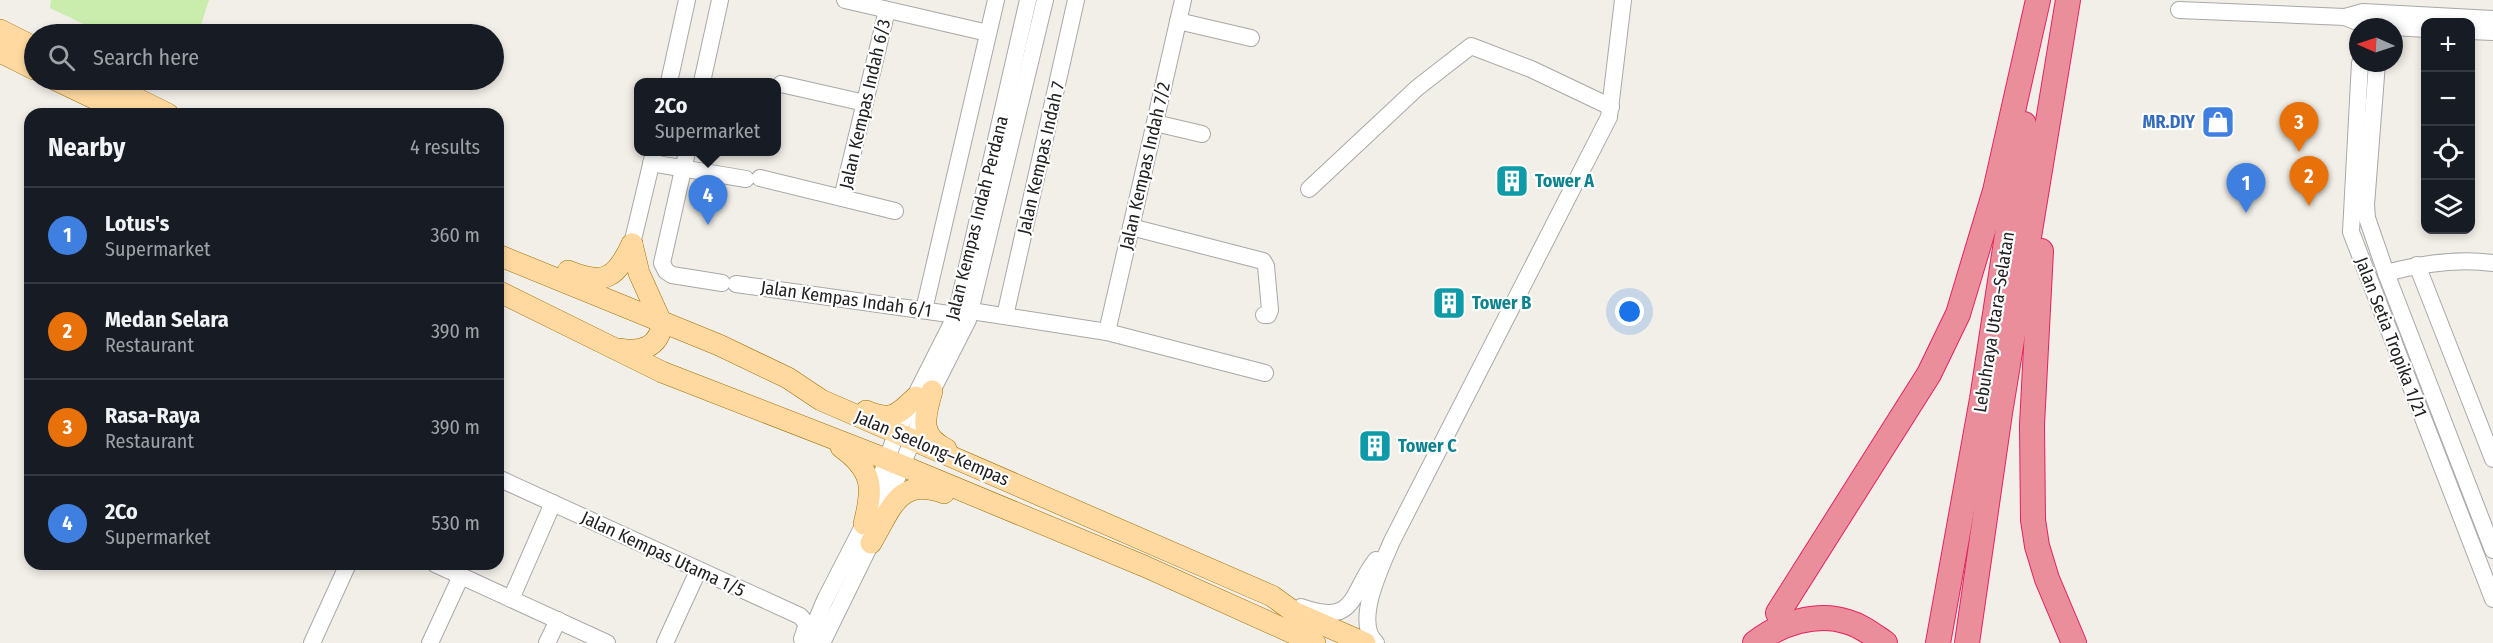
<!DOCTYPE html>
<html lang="en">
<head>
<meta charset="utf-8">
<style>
	:root { --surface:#171b24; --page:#20242c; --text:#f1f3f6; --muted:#9ea1a6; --line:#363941; --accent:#d30700 }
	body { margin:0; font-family:"Fira Sans Condensed",sans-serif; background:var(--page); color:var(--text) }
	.controls { position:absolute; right:18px; top:18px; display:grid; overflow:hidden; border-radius:12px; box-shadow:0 3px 9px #0003 }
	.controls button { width:54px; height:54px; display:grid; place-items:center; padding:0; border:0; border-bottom:2px solid var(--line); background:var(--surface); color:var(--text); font:30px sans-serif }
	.compass { position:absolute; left:2349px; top:18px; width:54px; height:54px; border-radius:50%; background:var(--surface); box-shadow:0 3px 9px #0003; rotate:273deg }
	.you { position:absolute; left:1630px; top:312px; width:21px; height:21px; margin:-15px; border:4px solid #fff; border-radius:50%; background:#1a73e8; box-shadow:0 0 0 9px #1a73e833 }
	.badge { display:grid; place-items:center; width:39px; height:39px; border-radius:50%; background:var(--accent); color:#fff; font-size:20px; font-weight:700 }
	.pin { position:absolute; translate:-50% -50px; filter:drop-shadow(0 2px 3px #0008) }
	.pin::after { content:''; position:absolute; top:32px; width:21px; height:18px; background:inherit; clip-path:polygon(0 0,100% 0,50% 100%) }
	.popup { position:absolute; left:634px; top:78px; width:147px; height:78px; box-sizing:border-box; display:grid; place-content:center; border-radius:12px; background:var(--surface); filter:drop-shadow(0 2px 4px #0005); font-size:20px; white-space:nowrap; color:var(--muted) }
	.popup b { font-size:22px; color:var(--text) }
	.popup::after { content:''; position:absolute; left:50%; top:100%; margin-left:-12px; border:12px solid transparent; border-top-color:var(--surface) }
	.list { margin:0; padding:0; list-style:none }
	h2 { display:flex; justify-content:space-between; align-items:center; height:78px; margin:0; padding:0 24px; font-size:26px }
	h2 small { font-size:20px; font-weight:400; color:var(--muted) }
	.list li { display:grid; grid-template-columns:39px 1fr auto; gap:18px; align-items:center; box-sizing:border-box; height:96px; padding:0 24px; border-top:2px solid var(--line) }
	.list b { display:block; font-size:22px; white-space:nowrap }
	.list p { margin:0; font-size:20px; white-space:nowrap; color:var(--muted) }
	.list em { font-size:20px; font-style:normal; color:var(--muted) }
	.icon { flex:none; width:33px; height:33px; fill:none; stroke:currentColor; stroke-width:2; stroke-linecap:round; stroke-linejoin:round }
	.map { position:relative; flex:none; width:2493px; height:643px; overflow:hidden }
	.search { position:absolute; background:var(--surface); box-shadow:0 3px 9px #0003; left:24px; top:24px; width:480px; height:66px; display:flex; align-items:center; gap:15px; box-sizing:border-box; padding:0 21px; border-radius:33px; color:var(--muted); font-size:22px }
	.panel { position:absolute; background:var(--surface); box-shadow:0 3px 9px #0003; left:24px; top:108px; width:480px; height:462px; border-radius:18px }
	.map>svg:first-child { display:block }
	.grass { fill:#caedad }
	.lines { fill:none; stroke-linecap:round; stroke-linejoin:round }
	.minor-casing { stroke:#a8a8a8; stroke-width:18 }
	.major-casing { stroke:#9f7000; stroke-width:22 }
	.highway-casing { stroke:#e2235e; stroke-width:26 }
	.minor { stroke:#fff; stroke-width:16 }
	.major { stroke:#ffd9a0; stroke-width:21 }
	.highway { stroke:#eb8e9c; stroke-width:24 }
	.labels { text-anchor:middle; stroke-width:4.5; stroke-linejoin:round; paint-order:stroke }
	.street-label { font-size:18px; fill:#212121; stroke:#fff }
	.shop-label { font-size:18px; font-weight:bold; fill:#366cbe; stroke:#fff; text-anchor:end }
	.culture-label { font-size:18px; font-weight:bold; fill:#0d838f; stroke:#fff; text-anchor:start }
</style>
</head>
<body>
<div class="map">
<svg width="2493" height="643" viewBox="0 0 2493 643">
	<rect width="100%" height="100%" fill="#f2efe8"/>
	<path class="grass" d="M51 0H209L198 34H104L50 8Z"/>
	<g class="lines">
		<g class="minor-casing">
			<g id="minor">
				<path d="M845 0 988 33"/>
				<path d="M2179 10 2345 17 2362 24 2393 27"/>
				<path d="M2345 17 2363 12 2493 19"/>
				<path d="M1178 21 1251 38"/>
				<path d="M2394 27 2426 29"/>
				<path d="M2470 31 2493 32"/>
				<path d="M2360 63 2351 232 2493 599"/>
				<path d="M2377 63 2366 205 2367 218 2386 273 2493 550"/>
				<path d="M669 82 687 0"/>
				<path d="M702 82 720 0"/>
				<path d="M781 84 865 103"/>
				<path d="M1155 123 1202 134"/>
				<path d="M687 152 662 263 666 271 672 275 722 283"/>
				<path d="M651 163 746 179"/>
				<path d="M760 178 895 211"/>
				<path d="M1309 189 1417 88 1471 46 1531 69 1611 107"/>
				<path d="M842 198 887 10"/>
				<path d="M1131 227 1263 261 1266 266 1270 310 1268 315H1264"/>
				<path d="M632 244 654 152"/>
				<path d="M2417 265 2493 459"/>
				<path d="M2386 273C2420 264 2457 258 2493 263"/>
				<path d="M736 284 956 315"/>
				<path d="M924 310 996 0"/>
				<path d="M971 311 1107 332 1265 373"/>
				<path d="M1005 316 1076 0"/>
				<path d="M1107 332 1183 0"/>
				<path d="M498 478 800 616 807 624 802 639"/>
				<path d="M435 564 607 643"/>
				<path d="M511 599 553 503"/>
				<path d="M1301 607C1357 627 1350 593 1376 560"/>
				<path d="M312 643 348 564"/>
				<path d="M430 643 461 576"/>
				<path d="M547 643 558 620"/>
				<path d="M665 643 698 571"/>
				<path d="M807 643 825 600 864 524 896 434 956 315 1028 0"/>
				<path d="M822 643 871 543 932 391 968 320 1045 0"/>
				<path d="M1376 643C1353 622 1382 565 1392 541L1609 117 1623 0"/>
			</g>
		</g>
		<g class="major-casing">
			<g id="major">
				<path d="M0 30 34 47"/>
				<path d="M0 52 34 69"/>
				<path d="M56 80 127 114"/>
				<path d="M99 80 168 114"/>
				<path d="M498 255 719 345 788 378 821 400 1272 596 1294 612 1365 643"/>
				<path d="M568 271C605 286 616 278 632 244"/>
				<path d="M498 291 662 372 886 459 1144 566 1315 643"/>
				<path d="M620 349C641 353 659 347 662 324L639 273 632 244"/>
				<path d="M932 391C925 417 918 435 946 449"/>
				<path d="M866 411C892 422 897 415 916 397"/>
				<path d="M841 447C874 471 873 488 864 524"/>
				<path d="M871 543C891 510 898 476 944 493"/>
			</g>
		</g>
		<g class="highway-casing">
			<g id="highway">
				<path d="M2041 251 2032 425 2033 520 2037 546 2047 579 2074 643"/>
				<path d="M1778 613 1929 374 1958 314 1995 191 2038 0"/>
				<path d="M1755 643C1779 624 1817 611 1848 622 1862 626 1873 635 1885 643"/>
				<path d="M1938 643 1982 399 2024 124"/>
				<path d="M1967 643 2000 413 2068 0"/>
			</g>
		</g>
		<use href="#minor" class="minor"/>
		<use href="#major" class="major"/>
		<use href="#highway" class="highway"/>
	</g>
	<defs>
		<g id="shop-square" transform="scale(1.725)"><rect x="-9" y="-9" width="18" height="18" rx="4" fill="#3f7fe0" stroke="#fff"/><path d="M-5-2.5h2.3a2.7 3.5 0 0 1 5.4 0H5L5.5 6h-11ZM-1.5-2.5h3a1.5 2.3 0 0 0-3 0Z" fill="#fff"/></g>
		<g id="building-square" transform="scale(1.725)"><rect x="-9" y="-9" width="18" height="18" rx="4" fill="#0f9aa8" stroke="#fff"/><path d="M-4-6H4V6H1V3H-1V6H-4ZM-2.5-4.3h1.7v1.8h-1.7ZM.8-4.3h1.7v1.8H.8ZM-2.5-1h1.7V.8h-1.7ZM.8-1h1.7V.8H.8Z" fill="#fff"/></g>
	</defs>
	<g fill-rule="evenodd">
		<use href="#shop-square" x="2218" y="122"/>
		<use href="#building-square" x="1512" y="181"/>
		<use href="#building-square" x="1449" y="303"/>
		<use href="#building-square" x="1375" y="446"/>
	</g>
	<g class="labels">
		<g class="street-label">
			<text transform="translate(865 104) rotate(-77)" y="6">Jalan Kempas Indah 6/3</text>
			<text transform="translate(1041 158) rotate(-77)" y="6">Jalan Kempas Indah 7</text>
			<text transform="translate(1145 166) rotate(-77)" y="6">Jalan Kempas Indah 7/2</text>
			<text transform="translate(977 218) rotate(-76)" y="6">Jalan Kempas Indah Perdana</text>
			<text transform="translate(846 299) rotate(8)" y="6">Jalan Kempas Indah 6/1</text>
			<text transform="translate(1994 322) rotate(-81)" y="6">Lebuhraya Utara–Selatan</text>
			<text transform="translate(2391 337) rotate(69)" y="6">Jalan Setia Tropika 1/21</text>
			<text transform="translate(932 448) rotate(23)" y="6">Jalan Seelong–Kempas</text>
			<text transform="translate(663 554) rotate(25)" y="6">Jalan Kempas Utama 1/5</text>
		</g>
		<g class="shop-label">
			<text x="2195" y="128">MR.DIY</text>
		</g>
		<g class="culture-label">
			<text x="1535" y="187">Tower A</text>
			<text x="1472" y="309">Tower B</text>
			<text x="1398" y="452">Tower C</text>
		</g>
	</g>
</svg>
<div class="controls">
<button>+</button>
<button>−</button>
<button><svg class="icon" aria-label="locate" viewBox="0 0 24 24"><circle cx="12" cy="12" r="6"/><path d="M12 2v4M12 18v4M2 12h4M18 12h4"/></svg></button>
<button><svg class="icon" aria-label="layers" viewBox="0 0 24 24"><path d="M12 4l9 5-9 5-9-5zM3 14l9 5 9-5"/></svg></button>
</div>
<svg class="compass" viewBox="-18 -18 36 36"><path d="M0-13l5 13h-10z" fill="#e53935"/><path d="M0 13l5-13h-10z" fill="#9ea1a6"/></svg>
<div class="you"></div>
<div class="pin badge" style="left:2246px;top:213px;background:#3f7fe0">1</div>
<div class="pin badge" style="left:2309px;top:206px;background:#e8710a">2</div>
<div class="pin badge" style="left:2299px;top:152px;background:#e8710a">3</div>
<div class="pin badge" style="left:708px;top:225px;background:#3f7fe0">4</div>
<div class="popup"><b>2Co</b>Supermarket</div>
<div class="search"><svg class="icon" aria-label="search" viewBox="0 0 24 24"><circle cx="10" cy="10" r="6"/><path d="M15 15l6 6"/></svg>Search here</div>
<section class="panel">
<h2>Nearby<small>4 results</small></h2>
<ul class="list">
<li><span class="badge" style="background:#3f7fe0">1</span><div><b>Lotus's</b><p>Supermarket</p></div><em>360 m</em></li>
<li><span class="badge" style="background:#e8710a">2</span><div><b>Medan Selara</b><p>Restaurant</p></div><em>390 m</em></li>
<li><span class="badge" style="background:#e8710a">3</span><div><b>Rasa-Raya</b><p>Restaurant</p></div><em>390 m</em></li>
<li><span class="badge" style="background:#3f7fe0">4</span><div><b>2Co</b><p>Supermarket</p></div><em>530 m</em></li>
</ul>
</section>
</div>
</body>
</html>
